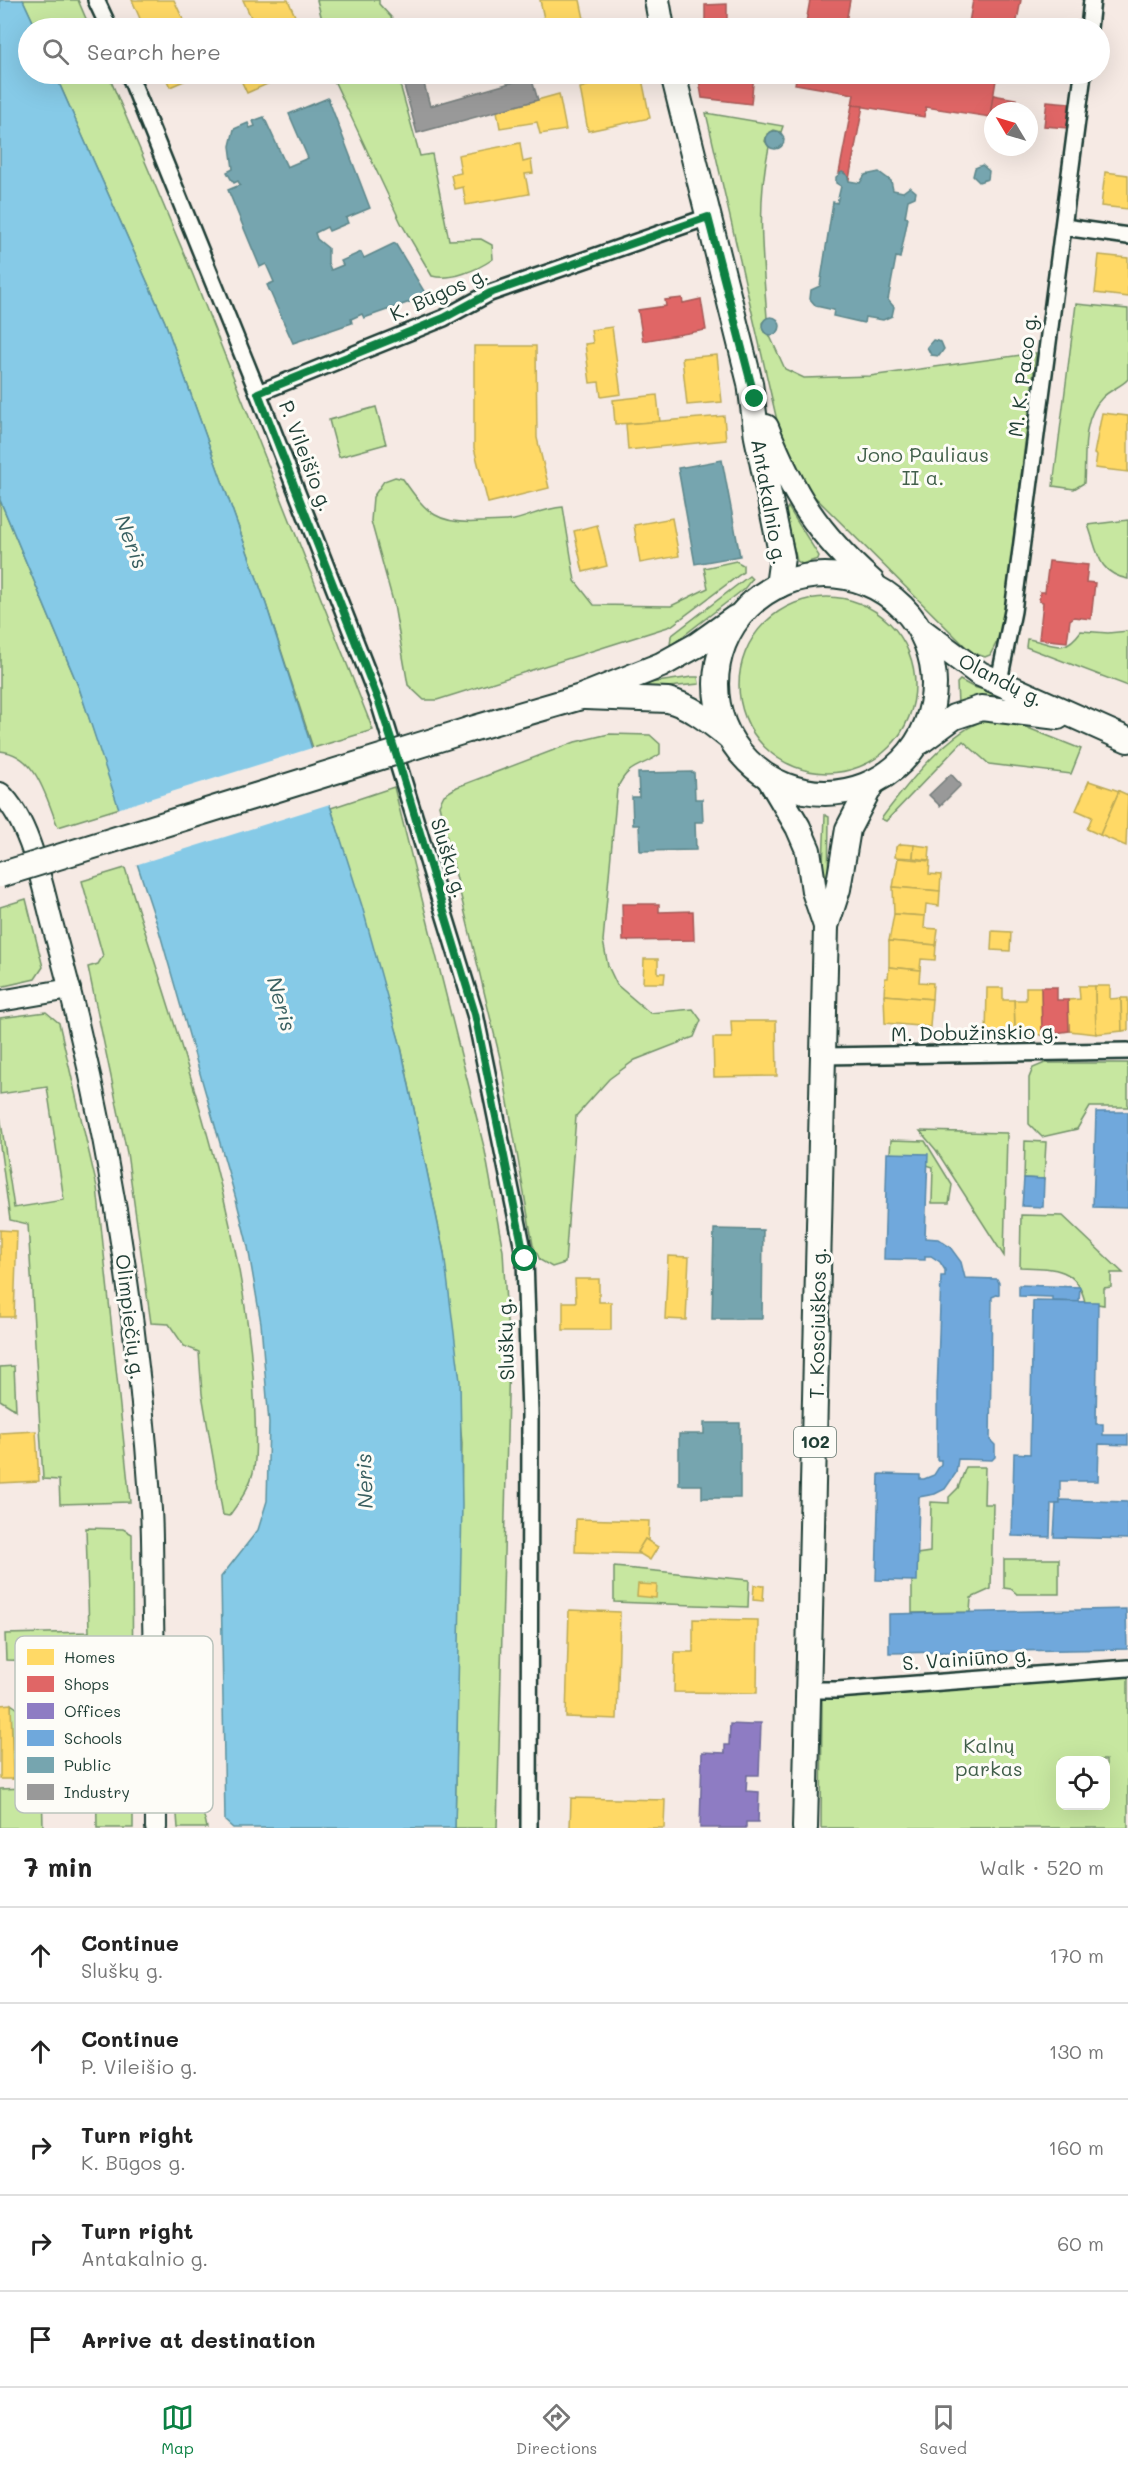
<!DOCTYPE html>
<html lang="en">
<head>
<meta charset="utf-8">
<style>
	:root { --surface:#fff; --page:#f2f2f2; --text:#222; --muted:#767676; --line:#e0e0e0; --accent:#0b8043 }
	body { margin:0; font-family:Mali,sans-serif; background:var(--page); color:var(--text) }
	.controls { position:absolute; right:18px; bottom:18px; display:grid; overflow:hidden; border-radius:12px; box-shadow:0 6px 24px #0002 }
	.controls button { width:54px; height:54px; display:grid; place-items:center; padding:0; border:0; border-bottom:2px solid var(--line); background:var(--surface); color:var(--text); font:30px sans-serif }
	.compass { position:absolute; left:984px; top:102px; width:54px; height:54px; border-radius:50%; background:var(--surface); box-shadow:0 6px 24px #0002; rotate:308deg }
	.stop { position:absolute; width:18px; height:18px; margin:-14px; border:4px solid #0b8043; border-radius:50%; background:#fff }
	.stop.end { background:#0b8043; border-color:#fff; box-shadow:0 2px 6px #0008 }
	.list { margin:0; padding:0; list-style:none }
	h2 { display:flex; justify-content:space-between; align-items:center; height:78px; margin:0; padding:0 24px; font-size:26px }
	h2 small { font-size:20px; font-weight:400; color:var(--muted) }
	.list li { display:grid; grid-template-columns:39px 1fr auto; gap:18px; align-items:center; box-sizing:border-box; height:96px; padding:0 24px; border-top:2px solid var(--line) }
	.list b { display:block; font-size:22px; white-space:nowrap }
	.list p { margin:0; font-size:20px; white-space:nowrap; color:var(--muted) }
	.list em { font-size:20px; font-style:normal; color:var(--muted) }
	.icon { flex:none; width:33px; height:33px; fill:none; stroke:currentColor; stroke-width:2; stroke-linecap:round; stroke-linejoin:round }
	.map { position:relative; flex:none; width:1128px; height:1828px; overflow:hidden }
	.search { position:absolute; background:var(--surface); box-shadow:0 6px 24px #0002; left:18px; right:18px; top:18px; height:66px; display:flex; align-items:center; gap:15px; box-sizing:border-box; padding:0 21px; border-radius:33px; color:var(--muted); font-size:22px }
	.sheet { height:558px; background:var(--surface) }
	nav { display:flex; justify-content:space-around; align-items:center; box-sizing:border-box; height:84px; border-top:2px solid var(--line); background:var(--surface); font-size:16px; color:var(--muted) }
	nav a { display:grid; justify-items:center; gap:3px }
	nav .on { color:var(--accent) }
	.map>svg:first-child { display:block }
	.green { fill:#c7e7a0; stroke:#73926a; stroke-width:1.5; fill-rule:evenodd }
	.water { fill:#86cae7; stroke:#5d929f; stroke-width:1.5 }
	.pier { fill:#f6eae4 }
	.homes { fill:#ffd966; stroke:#bcaa57; stroke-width:1.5 }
	.shops { fill:#e06666; stroke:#a65a57; stroke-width:1.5 }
	.offices { fill:#8e7cc3; stroke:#6d6998; stroke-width:1.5 }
	.schools { fill:#6fa8dc; stroke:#5788aa; stroke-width:1.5 }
	.public { fill:#76a5af; stroke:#5c868a; stroke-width:1.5 }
	.industry { fill:#999; stroke:#747d7b; stroke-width:1.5 }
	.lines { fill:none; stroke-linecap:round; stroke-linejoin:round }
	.minor-casing { stroke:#1f3d34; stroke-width:20 }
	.tertiary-casing { stroke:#1f3d34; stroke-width:24 }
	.primary-casing { stroke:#1f3d34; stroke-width:28 }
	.minor { stroke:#fdfcf7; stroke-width:15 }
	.tertiary { stroke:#fdfcf7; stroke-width:20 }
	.primary { stroke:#fdfcf7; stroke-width:24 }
	.primary-bridge-casing { stroke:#1f3d34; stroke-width:28; stroke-linecap:butt }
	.primary-bridge { stroke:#fdfcf7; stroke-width:24 }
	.route { stroke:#0b8043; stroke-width:8 }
	.labels { text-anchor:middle; stroke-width:6; stroke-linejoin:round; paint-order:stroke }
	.shield { fill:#fdfcf7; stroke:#62766e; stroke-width:1.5 }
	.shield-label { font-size:18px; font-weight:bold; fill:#1f3d34 }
	.street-label { font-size:20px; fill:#1f3d34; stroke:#fdfcf7 }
	.park-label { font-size:20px; fill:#415f4a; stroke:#fdfcf7 }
	.water-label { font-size:21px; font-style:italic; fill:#396061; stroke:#fdfcf7 }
	.key { fill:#fdfcf7; stroke:#bac3bc; stroke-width:1.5 }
	.key-label { font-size:16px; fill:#1f3d34 }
</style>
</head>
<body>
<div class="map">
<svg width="1128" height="1828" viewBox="0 0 1128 1828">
	<rect width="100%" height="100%" fill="#f6eae4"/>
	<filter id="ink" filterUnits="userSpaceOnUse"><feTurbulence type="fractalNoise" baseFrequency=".0167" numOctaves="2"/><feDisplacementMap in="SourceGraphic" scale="12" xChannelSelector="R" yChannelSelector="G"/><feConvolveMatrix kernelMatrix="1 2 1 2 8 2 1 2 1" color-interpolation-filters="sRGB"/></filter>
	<g filter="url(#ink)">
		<g class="green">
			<path d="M23 0H78L90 28H36Z"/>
			<path d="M317 0H379V4L401 28H324Z"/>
			<path d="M55 74H108L193 275 373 730 313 748 265 601 165 322Z"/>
			<path d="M331 74H390L401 88 420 156 432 154 449 240 481 239 492 245 493 259C477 270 451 281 432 276L401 223Z"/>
			<path d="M706 113 783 126 781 132 774 130 767 134 765 141 769 147C756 203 763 261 767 318L762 323 764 332 769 334 785 369 804 378 870 376 1036 353 1002 632 990 655 985 657 971 652 811 493 789 458 778 425Z"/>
			<path d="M1076 304 1128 309V379C1121 387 1109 390 1102 398 1081 419 1086 457 1084 483L1074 489 1053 486Z"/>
			<path d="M376 407 386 444 339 457 329 420Z"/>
			<path d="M395 477 403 479C427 514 438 525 481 522 492 521 503 522 514 520 531 516 545 508 563 507L575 581 594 605 671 606 708 588 704 568 736 561 743 565V572L671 626 437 700H424L408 685 394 605 371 521 373 497 384 481Z"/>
			<path d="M0 500 79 688 120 808 58 827C46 798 37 754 0 751Z"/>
			<path d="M788 507 819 556 818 559 802 564 797 561 785 512Z"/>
			<path d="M1128 520V579C1097 573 1098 552 1088 525Z"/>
			<path d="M749 576 752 579 744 589 670 646 671 636Z"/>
			<circle cx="827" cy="685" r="88"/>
			<path d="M1081 631 1108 633 1128 631V686L1026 647 1027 639C1053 642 1062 657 1081 631Z"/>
			<path d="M692 677H698L699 684 637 690 636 685Z"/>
			<path d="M960 680 973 687 1035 703 958 704 957 683Z"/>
			<path d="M989 719 1018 724 1081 749 1071 774 989 764 963 741 886 821 881 819C906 786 949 729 989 719Z"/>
			<path d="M609 734 650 735 660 744V754C641 768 628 763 617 789L603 941 608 966 617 985 650 1013 693 1009 701 1020 694 1037 635 1060 609 1079 576 1116 565 1263 552 1267 540 1260 533 1245 501 1062 439 805 444 795 457 787 575 742Z"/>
			<path d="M394 787 485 1151 503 1251 509 1357 497 1828H455L462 1443 444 1253 401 1047 331 808Z"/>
			<path d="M825 815 829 817 828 890H822Z"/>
			<path d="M125 868C176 1034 240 1203 253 1377 254 1402 258 1445 254 1468 251 1486 239 1502 229 1516L223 1515 202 1394 199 1352 184 1346 169 1324 151 1323 127 1153 88 967 98 964 103 956 82 881Z"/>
			<path d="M26 899 43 967 35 979 0 987V907Z"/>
			<path d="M46 1012 59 1023 97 1187 130 1502 60 1504 59 1480 43 1479 28 1224 10 1220 0 1146V1115L14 1208 64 1200 47 1087 0 1094V1018Z"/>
			<path d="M1045 1063H1128V1107H1090L1077 1129 1042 1137 1029 1124V1078L1033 1068Z"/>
			<path d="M920 1131 1007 1133 1004 1256 936 1150Z"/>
			<path d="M891 1140 925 1141 952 1185 949 1203H932L933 1167 890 1153Z"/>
			<path d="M1025 1141 1046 1142 1044 1179 1024 1178Z"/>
			<path d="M1021 1215 1063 1216 1123 1273H1111V1287L1104 1288V1305L1085 1302C1077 1266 1051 1268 1020 1267Z"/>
			<path d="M14 1366 16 1410 0 1400V1367Z"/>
			<path d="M966 1467H985L984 1504H993L991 1589 971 1598 970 1612 912 1613V1581L917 1554 930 1552 931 1502 949 1503V1497L958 1488Z"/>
			<path d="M86 1528 123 1529 132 1534 133 1723 129 1726C102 1727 53 1739 41 1707 37 1694 40 1674 40 1661L6 1660 5 1634 89 1632Z"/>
			<path d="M1004 1559H1059V1594H1017L1011 1589 1004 1588Z"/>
			<path d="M614 1567 749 1580 748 1607 614 1602Z"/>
			<path d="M1128 1677V1828H821L822 1698ZM1060 1760H1106V1806H1060Z"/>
			<path d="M11 1704 45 1728 46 1740H41L43 1828H0V1789L26 1788 34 1793 33 1777 13 1779Z"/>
			<path d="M96 1758 133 1761V1828H97Z"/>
			<path d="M176 1801C196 1803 204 1808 207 1828H178Z"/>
		</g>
		<path class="water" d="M0 0H23L36 28H28V74H55L165 322 265 601 362 906 401 1047 444 1253 460 1381 462 1506 455 1828H233L225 1821 221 1577 258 1530 267 1501 269 1423 261 1323 248 1247 236 1199 158 927 79 688 0 500Z"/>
		<path class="pier" d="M315 747 333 803 135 865 117 809Z"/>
		<g class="homes">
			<path d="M132 0H174L187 28H144Z"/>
			<path d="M243 0H288L299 25 290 28H256Z"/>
			<path d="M540 0H580L586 28H546Z"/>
			<path d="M164 74H200L170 87Z"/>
			<path d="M238 74H290L247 93Z"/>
			<path d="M628 74H641L650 118 588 131 580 88Z"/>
			<path d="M559 94 566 130 540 134 537 122 500 128 497 111Z"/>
			<path d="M520 143 523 162 531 160 533 173 525 174 529 194 466 205 463 187 454 189 451 175 461 173 458 155Z"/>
			<path d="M1105 172 1128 175V209L1101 206Z"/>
			<path d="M1099 255 1128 258V297L1095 293Z"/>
			<path d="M612 327 621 394 601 397 599 382 590 383 585 344 593 343 591 330Z"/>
			<path d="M474 346H536L537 438 549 488 488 503 474 448Z"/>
			<path d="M717 355 722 402 687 405 682 358Z"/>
			<path d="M657 395 660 422 615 424 613 400Z"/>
			<path d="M1102 413 1128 416V472L1095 468 1097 455 1094 454Z"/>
			<path d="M724 416 726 440 628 450 626 424Z"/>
			<path d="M672 518 679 556 640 563 634 525Z"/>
			<path d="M597 525 607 566 583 572 574 531Z"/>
			<path d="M1089 781 1119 791 1100 835 1087 829 1092 817 1076 810Z"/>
			<path d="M1119 791 1128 795 1126 846 1100 835Z"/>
			<path d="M901 844 914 845 913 858 895 857 896 847Z"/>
			<path d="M914 845 930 847 929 860 913 858Z"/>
			<path d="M898 858 930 861 929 874 941 875 940 891 893 887Z"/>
			<path d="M893 887 940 891 939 906 926 904 925 916 894 914Z"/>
			<path d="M894 914 925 916 924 928 938 929 936 945 889 941Z"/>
			<path d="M992 931 1011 932 1010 951 991 950Z"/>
			<path d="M889 941 936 945 935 960 921 959 920 970 889 967Z"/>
			<path d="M644 959H658V973H665L664 983H643Z"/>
			<path d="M889 967 920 970 919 982 933 983 932 999 884 995 885 978H888Z"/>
			<path d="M1079 986H1095L1096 1034 1069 1031 1068 1000 1080 999Z"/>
			<path d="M1095 986H1110V999L1121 998 1122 1031 1096 1034Z"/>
			<path d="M1026 987H1041L1042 1035 1015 1032 1014 1000H1026Z"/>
			<path d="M987 988H1003V1000H1014L1015 1032 986 1036Z"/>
			<path d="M884 995 932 999 930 1027 885 1023Z"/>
			<path d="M1121 998H1128V1030L1122 1031Z"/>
			<path d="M731 1021H776L777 1076 714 1077 713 1038H732Z"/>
			<path d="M0 1230 17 1231 14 1317H0Z"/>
			<path d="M668 1256 689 1257 686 1320 665 1319Z"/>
			<path d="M575 1279H599V1302H611V1330H563V1302H576Z"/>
			<path d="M36 1431 39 1481 0 1483V1433Z"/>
			<path d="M576 1519 649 1521 648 1541 645 1539 637 1552 640 1554 575 1552Z"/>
			<path d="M645 1539 658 1547 650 1560 637 1552Z"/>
			<path d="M638 1584 657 1585 656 1598 637 1596Z"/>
			<path d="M754 1585 764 1586 763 1601 753 1600Z"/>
			<path d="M569 1610 620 1612 617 1719 566 1717Z"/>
			<path d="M693 1619 758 1620 757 1693 674 1692 675 1652H693Z"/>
			<path d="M11 1704 13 1779H0V1705Z"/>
			<path d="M571 1798 665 1800 664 1828H570Z"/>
		</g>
		<g class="shops">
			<path d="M810 0H850L845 28H805Z"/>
			<path d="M973 0H1021L1016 26 1005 24V28H968Z"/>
			<path d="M727 4V28H705V5Z"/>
			<path d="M698 74H754L751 104 702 98Z"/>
			<path d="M797 74H997L990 117 926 107 924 117 852 105 854 94 795 84Z"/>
			<path d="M993 95 1016 99 1014 111H993V118L990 117Z"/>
			<path d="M1047 101 1069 103 1067 128 1044 126Z"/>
			<path d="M852 105 863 106 849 179 845 173H839Z"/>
			<path d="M682 298 683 303 701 299 706 330 643 341 638 310 666 306 665 300Z"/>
			<path d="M1049 561 1088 565 1086 582 1095 583 1091 619 1074 617 1070 620 1067 642 1039 639 1043 602 1039 601 1040 592H1045Z"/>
			<path d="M622 904H659V912L693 911 694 940 623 941Z"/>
			<path d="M1041 987H1057V1000H1068L1069 1031 1042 1035Z"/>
		</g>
		<path class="offices" d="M753 1723H761L759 1775H747L746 1791 759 1792 758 1822H746V1828H700L702 1752 725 1753V1745H729L730 1724 752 1725Z"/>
		<g class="schools">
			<path d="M1096 1112H1128V1208L1093 1207Z"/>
			<path d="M887 1153 928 1154 925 1238 938 1239 950 1247 961 1262 965 1278 997 1279 999 1283V1294L992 1297 990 1440 995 1445V1457L992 1460 958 1459 956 1473 945 1489 935 1494 919 1497 917 1581 876 1580 879 1474 920 1475V1479H924L934 1475 941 1464V1460H937V1394L941 1276H945V1270L940 1262 931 1256H925V1260L884 1259Z"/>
			<path d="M1024 1178 1044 1179 1043 1207 1022 1206Z"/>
			<path d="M1019 1285 1080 1287 1079 1302 1052 1301V1297L1019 1296Z"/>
			<path d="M1033 1301 1098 1302 1096 1424H1103V1435H1128V1445L1099 1444 1098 1481H1060V1504H1051L1050 1537 1012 1536 1014 1453 1030 1454Z"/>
			<path d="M1060 1500 1128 1502V1539L1054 1537 1056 1504H1060Z"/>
			<path d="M1126 1609 1127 1649 889 1653V1614Z"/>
		</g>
		<g class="public">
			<path d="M328 98 370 208 346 218 348 223 329 231 327 227 315 233 317 239 328 248V263L331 270 343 265 341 261 361 252 364 258 395 243 427 296 364 318 362 314 351 319 352 323 293 343 267 285 274 282 266 264 260 267 228 190 240 185 238 181 234 183 231 179 227 172 233 169 230 146 234 129 248 123 250 128 255 126 253 121 264 117 287 167 308 158 289 114Z"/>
			<circle cx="775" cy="140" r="9"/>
			<path d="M982 165 989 171 988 179 979 182 973 176 975 168Z"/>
			<path d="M842 172 847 175 849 181 860 183 865 175 879 172 891 181 893 190 903 192 910 187 916 192 915 197 908 200 905 217 908 218 900 258 896 257 888 300 894 307 892 316 883 320 865 317 864 323 833 316 834 310 816 306 810 299 811 290 820 286 833 202 837 203 841 186 836 183V177Z"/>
			<circle cx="771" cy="326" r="9"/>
			<path d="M933 340 941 342 944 349 939 356 931 355 927 347Z"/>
			<path d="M722 460 740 556 695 564 678 468Z"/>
			<path d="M694 772 695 799H702L703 822H695L696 850 640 851 639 825H633L632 797H639L638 773Z"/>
			<path d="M714 1229 763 1230 762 1319H712Z"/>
			<path d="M704 1423H740V1498H702V1485H679V1434H704Z"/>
		</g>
		<g class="industry">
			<path d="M422 76 430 106 531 77 538 100 417 133 403 82Z"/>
			<path d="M951 774 961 785 940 806 929 795Z"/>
		</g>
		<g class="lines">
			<g class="minor-casing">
				<g id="minor">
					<path d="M96 0 109 28"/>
					<path d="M1089 28 1092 0"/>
					<path d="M129 74 258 393 379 702 475 1014 525 1259 530 1414 529 1828"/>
					<path d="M1064 227 1128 236"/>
					<path d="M258 393 444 318 490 293 708 217"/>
					<path d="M999 681 1013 611 1083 74"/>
					<path d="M823 1056 1128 1051"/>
					<path d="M809 1690H837L1128 1668"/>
				</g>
			</g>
			<g class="tertiary-casing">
				<g id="tertiary">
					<path d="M0 793C31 821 43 890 54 930 106 1118 138 1315 151 1510 153 1545 152 1581 153 1616 155 1687 156 1757 156 1828"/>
					<path d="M0 1001 70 989"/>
				</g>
			</g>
			<g class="primary-casing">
				<g id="primary">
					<path d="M657 0 662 28"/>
					<path d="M673 74 750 383 757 437 782 557 778 586"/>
					<path d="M766 427C793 495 817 533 872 582"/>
					<circle cx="825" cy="684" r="109"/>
					<path d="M922 631 980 674 1128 740"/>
					<path d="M585 697 668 700C691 706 709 721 728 736"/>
					<path d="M468 730 581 697 661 665 697 645 735 618"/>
					<path d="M920 742 954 717 981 708 1058 717"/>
					<path d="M769 778 798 827 808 850 814 891 826 926"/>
					<path d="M805 1828 826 926 838 889 848 829 872 783"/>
				</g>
			</g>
			<use href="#minor" class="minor"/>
			<use href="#tertiary" class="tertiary"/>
			<use href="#primary" class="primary"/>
			<g class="primary-bridge-casing">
				<path id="primary-bridge" d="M0 875 468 730"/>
			</g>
			<use href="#primary-bridge" class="primary-bridge"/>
		</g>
	</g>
	<g class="lines" filter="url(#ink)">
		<path class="route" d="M525 1259 475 1014 397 757 379 702 258 393 444 318 490 293 708 217 755 399"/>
	</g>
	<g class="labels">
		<rect class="shield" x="794" y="1427" width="42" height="30" rx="4.5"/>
		<g class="shield-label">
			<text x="815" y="1448">102</text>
		</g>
		<g class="street-label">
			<text transform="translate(439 294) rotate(-24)" y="7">K. Būgos g.</text>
			<text transform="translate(1023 375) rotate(-83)" y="7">M. K. Paco g.</text>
			<text transform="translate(306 456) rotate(69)" y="7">P. Vileišio g.</text>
			<text transform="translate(769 502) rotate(80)" y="7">Antakalnio g.</text>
			<text transform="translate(1001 680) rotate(27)" y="7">Olandų g.</text>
			<text transform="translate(449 858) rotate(73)" y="7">Sluškų g.</text>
			<text transform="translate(975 1033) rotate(-1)" y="7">M. Dobužinskio g.</text>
			<text transform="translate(130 1317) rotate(83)" y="7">Olimpiečių g.</text>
			<text transform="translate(818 1323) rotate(-89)" y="7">T. Kosciuškos g.</text>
			<text transform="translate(506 1339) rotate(-92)" y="7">Sluškų g.</text>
			<text transform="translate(967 1659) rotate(-4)" y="7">S. Vainiūno g.</text>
		</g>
		<g class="park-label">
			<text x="923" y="462">Jono Pauliaus<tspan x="923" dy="23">II a.</tspan></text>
			<text x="989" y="1753">Kalnų<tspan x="989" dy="23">parkas</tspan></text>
		</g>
		<g class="water-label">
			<text transform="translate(131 542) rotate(69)" y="7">Neris</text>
			<text transform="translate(281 1004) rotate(74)" y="7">Neris</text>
			<text transform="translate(365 1481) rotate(-92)" y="7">Neris</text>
		</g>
	</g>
	<rect x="15" y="1636" width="198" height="177" rx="9" class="key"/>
	<rect x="27" y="1649" width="27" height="16" fill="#ffd966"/>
	<rect x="27" y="1676" width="27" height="16" fill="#e06666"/>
	<rect x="27" y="1703" width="27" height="16" fill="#8e7cc3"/>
	<rect x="27" y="1730" width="27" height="16" fill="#6fa8dc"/>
	<rect x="27" y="1757" width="27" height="16" fill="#76a5af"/>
	<rect x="27" y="1784" width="27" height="16" fill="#999"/>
	<g class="key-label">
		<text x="64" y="1663">Homes</text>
		<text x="64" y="1690">Shops</text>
		<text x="64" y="1717">Offices</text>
		<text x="64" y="1744">Schools</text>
		<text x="64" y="1771">Public</text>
		<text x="64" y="1798">Industry</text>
	</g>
</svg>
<div class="controls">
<button><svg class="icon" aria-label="locate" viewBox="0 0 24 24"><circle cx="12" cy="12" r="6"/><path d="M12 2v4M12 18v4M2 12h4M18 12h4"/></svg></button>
</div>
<svg class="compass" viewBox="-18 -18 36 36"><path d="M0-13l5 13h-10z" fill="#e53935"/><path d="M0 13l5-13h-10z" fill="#767676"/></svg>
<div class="stop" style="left:525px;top:1259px"></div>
<div class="stop end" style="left:755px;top:399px"></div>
<div class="search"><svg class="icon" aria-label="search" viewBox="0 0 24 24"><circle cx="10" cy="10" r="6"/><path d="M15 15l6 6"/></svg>Search here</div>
</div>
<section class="sheet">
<h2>7 min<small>Walk · 520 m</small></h2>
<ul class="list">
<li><svg class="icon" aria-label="ahead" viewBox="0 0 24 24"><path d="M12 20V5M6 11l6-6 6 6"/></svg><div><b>Continue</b><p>Sluškų g.</p></div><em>170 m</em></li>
<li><svg class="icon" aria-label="ahead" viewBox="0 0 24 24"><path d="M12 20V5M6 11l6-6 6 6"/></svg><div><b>Continue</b><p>P. Vileišio g.</p></div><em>130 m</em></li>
<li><svg class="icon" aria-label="right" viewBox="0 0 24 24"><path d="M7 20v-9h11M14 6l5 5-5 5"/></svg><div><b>Turn right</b><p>K. Būgos g.</p></div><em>160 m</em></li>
<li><svg class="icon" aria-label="right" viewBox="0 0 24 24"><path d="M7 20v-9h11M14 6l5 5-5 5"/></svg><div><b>Turn right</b><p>Antakalnio g.</p></div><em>60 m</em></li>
<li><svg class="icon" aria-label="arrive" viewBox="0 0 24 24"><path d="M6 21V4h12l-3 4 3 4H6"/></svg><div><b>Arrive at destination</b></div></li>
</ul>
</section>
<nav>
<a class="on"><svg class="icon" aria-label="map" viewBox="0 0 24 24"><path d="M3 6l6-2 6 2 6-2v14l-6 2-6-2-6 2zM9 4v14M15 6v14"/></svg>Map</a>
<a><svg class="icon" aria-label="directions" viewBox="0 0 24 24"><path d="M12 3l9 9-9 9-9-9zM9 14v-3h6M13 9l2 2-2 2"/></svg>Directions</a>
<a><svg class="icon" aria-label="saved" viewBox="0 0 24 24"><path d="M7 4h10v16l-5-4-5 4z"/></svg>Saved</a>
</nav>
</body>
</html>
